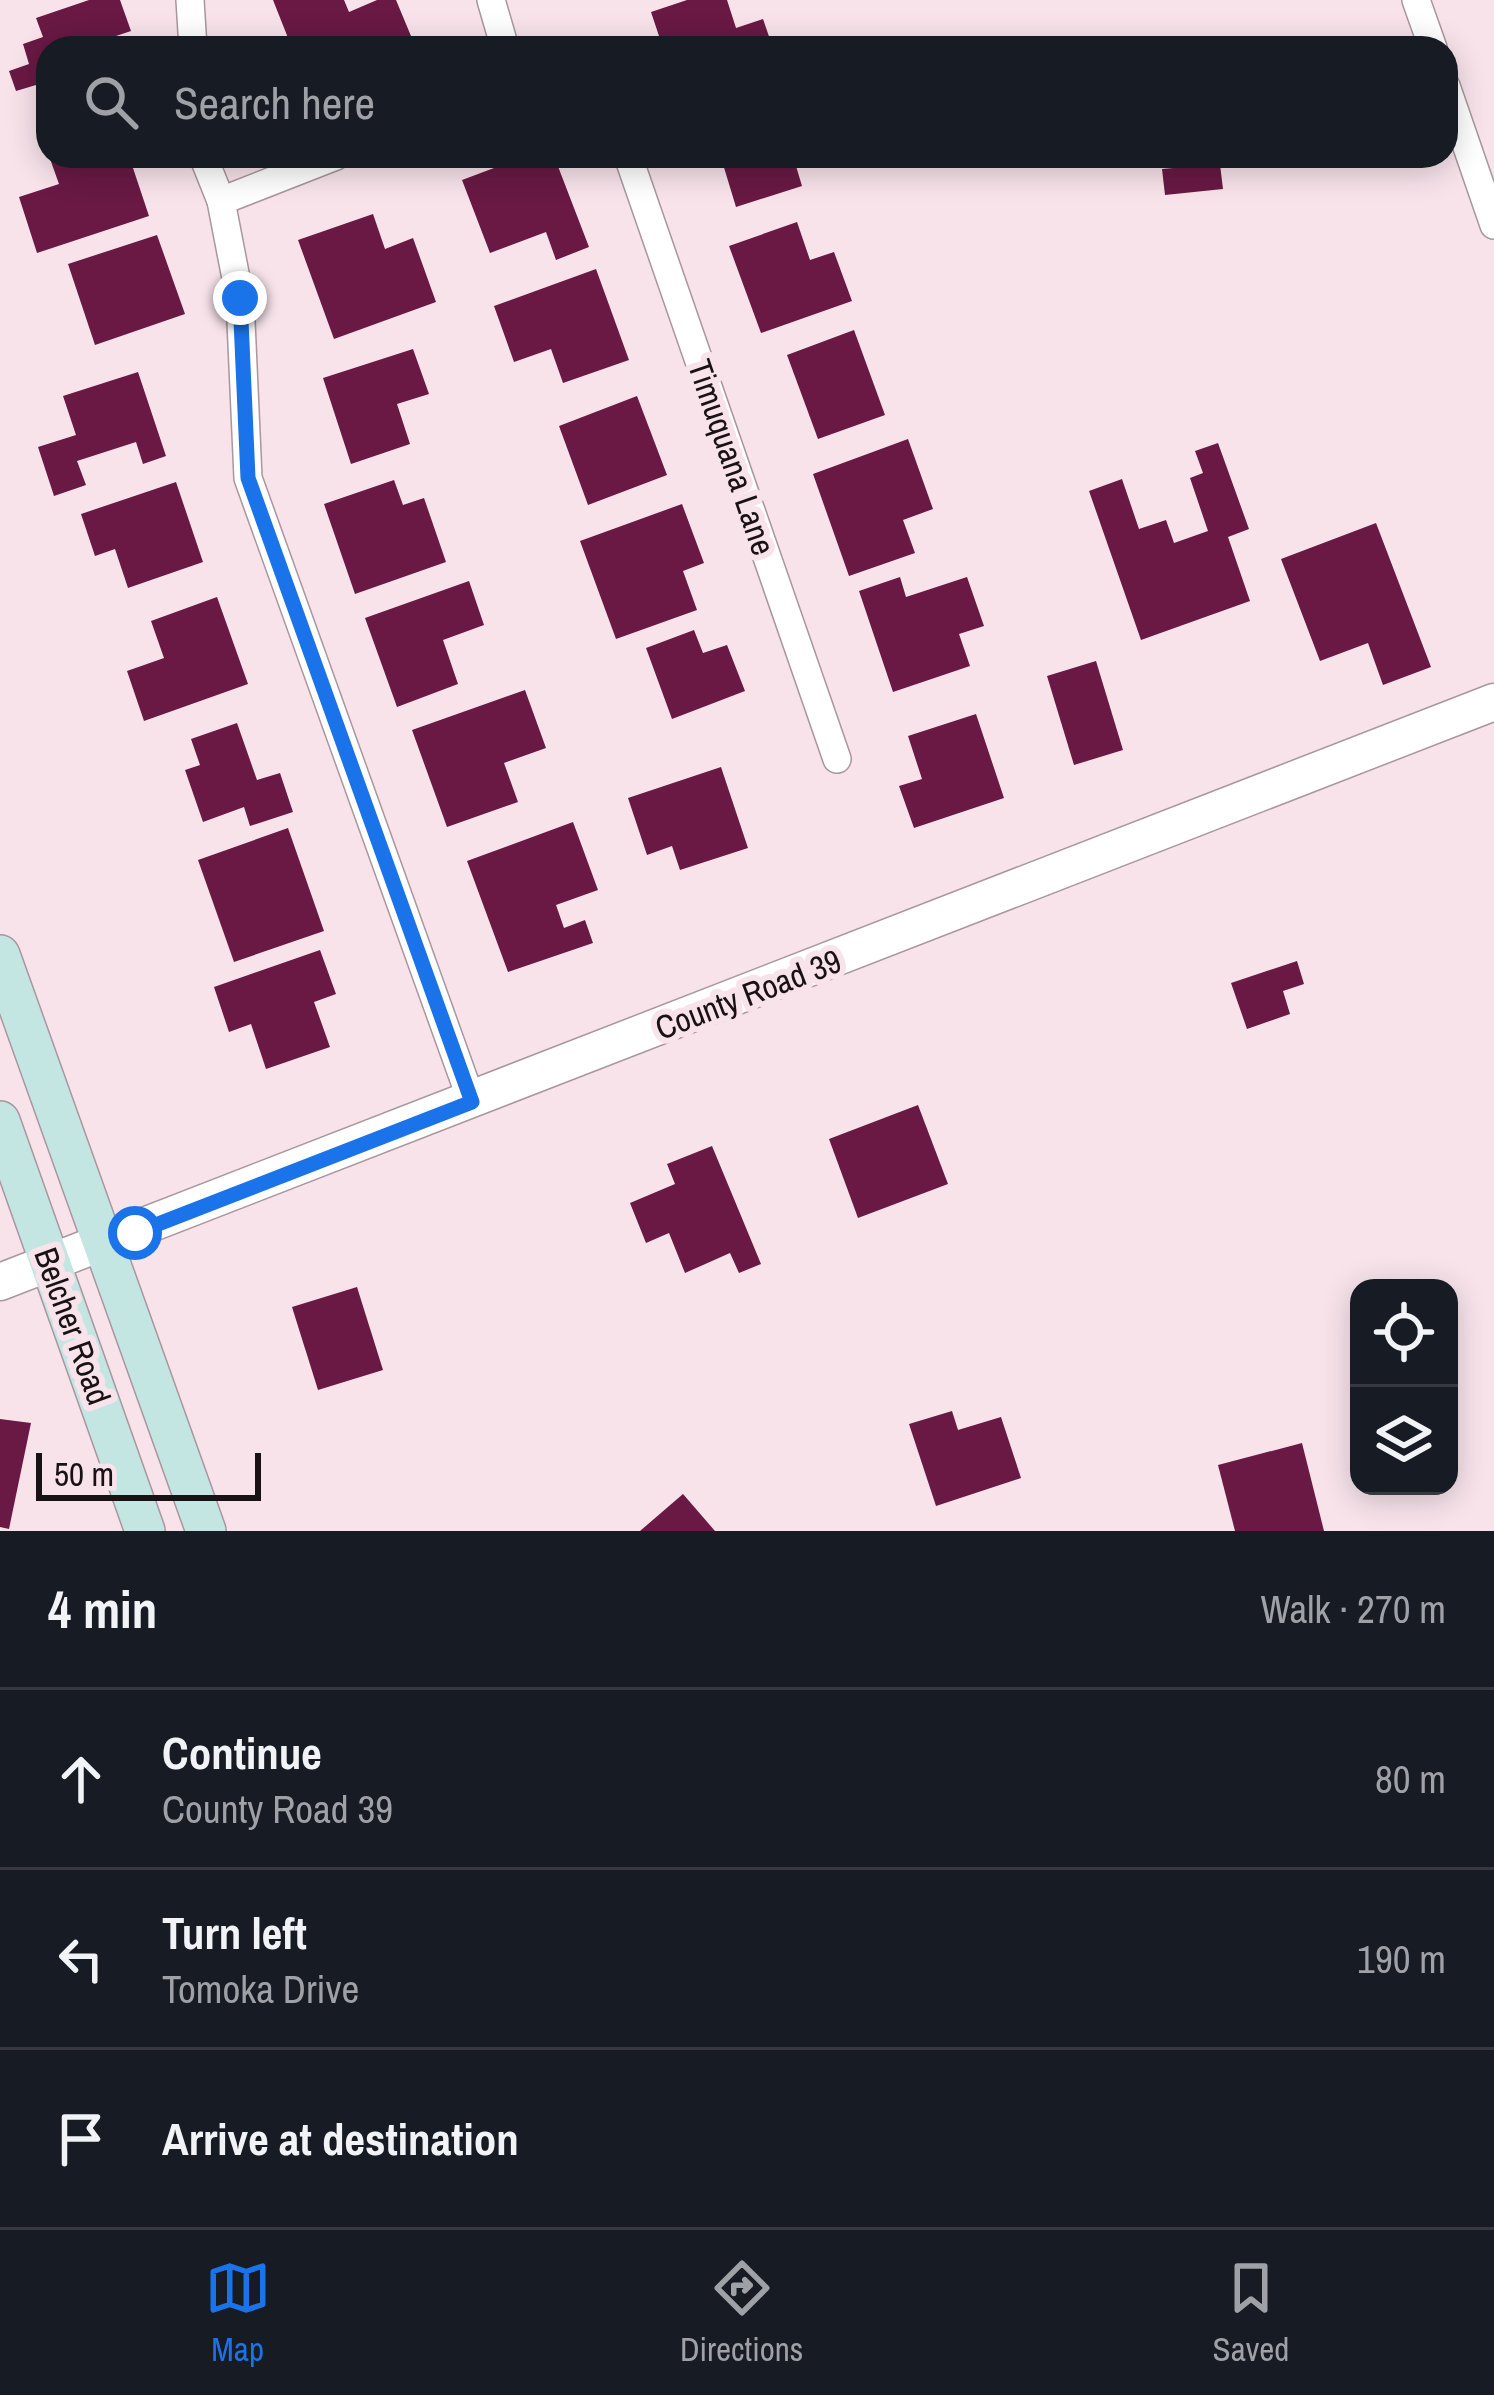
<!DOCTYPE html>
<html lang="en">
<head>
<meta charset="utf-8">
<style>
	:root { --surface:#171b24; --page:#20242c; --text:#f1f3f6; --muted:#9ea1a6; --line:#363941; --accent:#1a73e8 }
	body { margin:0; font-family:"Archivo Narrow",sans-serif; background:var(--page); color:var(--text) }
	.controls { position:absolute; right:36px; bottom:36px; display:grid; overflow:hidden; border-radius:24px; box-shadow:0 6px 30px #0003 }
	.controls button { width:108px; height:108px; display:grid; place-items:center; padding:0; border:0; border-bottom:3px solid var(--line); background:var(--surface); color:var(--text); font:60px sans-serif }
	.scale { position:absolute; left:36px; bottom:30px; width:225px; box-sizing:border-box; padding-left:12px; border:6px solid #191215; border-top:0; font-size:33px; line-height:42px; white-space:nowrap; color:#191215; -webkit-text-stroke:9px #f8e3eb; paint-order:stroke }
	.stop { position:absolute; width:36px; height:36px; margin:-27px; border:9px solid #1a73e8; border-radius:50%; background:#fff }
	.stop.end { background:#1a73e8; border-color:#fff; box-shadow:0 3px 12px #0008 }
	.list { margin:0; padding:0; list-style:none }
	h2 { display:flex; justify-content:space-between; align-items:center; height:156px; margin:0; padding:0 48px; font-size:51px }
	h2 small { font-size:39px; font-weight:400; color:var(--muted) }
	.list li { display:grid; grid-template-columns:78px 1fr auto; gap:36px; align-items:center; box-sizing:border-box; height:180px; padding:0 48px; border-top:3px solid var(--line) }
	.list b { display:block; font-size:45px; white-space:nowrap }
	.list p { margin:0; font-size:39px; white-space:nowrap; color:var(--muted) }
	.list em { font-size:39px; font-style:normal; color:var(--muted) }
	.icon { flex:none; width:66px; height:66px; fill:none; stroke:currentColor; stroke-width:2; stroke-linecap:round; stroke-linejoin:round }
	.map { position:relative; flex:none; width:1494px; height:1531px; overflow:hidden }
	.search { position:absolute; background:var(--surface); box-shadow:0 6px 30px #0003; left:36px; right:36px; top:36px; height:132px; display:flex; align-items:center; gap:30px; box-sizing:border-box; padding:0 42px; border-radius:36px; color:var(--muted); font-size:45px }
	.sheet { height:696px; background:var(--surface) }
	nav { display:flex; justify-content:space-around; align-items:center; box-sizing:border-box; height:168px; border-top:3px solid var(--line); background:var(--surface); font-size:33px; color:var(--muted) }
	nav a { display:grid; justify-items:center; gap:6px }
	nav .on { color:var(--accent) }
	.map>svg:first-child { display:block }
	.building { fill:#691944 }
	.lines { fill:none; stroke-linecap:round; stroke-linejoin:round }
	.minor-casing { stroke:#a9969e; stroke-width:30 }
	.tertiary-casing { stroke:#a9969e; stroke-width:39 }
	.secondary-casing { stroke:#a9969e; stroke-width:42 }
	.minor { stroke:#fff; stroke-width:27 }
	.tertiary { stroke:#fff; stroke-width:36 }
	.secondary { stroke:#c3e6e3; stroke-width:39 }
	.route { stroke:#1a73e8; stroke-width:15 }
	.labels { text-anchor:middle; stroke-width:12; stroke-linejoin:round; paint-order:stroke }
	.street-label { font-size:33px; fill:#191215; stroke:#f8e3eb }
</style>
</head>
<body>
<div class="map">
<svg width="1494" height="1531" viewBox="0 0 1494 1531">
	<rect width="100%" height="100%" fill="#f8e3eb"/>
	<g class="building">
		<path d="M89 0H120L131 31 110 38 114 48H48L47 118 36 85 16 91 9 71 29 64 23 44 43 37 36 18Z"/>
		<path d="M273 0H344L349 12 377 0H396L416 48H292Z"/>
		<path d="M687 0H727L736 28 763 19 773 48H663L651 12Z"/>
		<path d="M49 156H129L149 216 37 253 19 197 59 184Z"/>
		<path d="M526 156H554L589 247 556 260 546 232 490 253 462 180Z"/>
		<path d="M696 156H793L802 186 736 207 722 161 700 167Z"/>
		<path d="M1172 156H1219L1223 189 1165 195 1162 169 1173 168Z"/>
		<path d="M373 214 385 249 413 238 436 302 334 339 298 240Z"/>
		<path d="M797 222 810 260 834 252 852 301 761 333 729 246Z"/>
		<path d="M157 235 185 314 95 345 68 264Z"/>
		<path d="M596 269 629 360 563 383 551 349 514 362 494 306Z"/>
		<path d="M854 330 885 415 818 439 787 355Z"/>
		<path d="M413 349 429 394 397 404 410 444 351 464 323 378Z"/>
		<path d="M138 372 166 456 143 464 136 442 77 461 86 485 54 496 38 447 76 435 63 396Z"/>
		<path d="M637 396 667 475 588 505 559 426Z"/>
		<path d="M908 439 933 509 903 520 915 553 849 576 813 474Z"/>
		<path d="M1218 443 1249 529 1228 537 1250 601 1141 640 1089 491 1122 479 1139 529 1166 520 1174 543 1208 531 1190 478 1203 473 1195 451Z"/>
		<path d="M394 480 403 505 424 498 446 562 355 594 324 504Z"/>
		<path d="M176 482 203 562 128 588 115 549 95 556 81 514Z"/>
		<path d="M682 504 704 563 683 571 697 610 616 639 580 541Z"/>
		<path d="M1376 523 1431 667 1383 685 1368 643 1320 661 1281 559Z"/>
		<path d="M900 577 906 597 967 577 984 626 959 634 970 666 893 692 859 591Z"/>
		<path d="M469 581 484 625 443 640 458 684 397 707 365 618Z"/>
		<path d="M217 597 248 684 144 721 127 671 164 658 151 621Z"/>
		<path d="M694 630 703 653 727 645 745 691 672 719 646 648Z"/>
		<path d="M1096 661 1123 750 1074 765 1047 676Z"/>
		<path d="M525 690 546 748 504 763 518 802 447 827 412 730Z"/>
		<path d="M976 714 1004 798 914 828 899 786 922 779 908 736Z"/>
		<path d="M237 723 257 780 280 773 293 812 250 826 244 807 203 822 185 770 200 765 191 739Z"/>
		<path d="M721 767 748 848 680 870 672 846 647 855 628 798Z"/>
		<path d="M573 822 598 890 556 905 564 928 585 920 593 943 508 972 467 861Z"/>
		<path d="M288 828 324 931 234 962 198 860Z"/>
		<path d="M320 950 336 994 314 1002 330 1047 266 1069 251 1024 229 1032 214 987Z"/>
		<path d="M1297 961 1304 984 1283 991 1290 1014 1247 1029 1231 983Z"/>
		<path d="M918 1105 948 1184 858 1218 829 1139Z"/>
		<path d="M712 1146 761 1264 739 1273 730 1253 685 1273 669 1233 646 1243 630 1203 675 1184 667 1164Z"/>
		<path d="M357 1287 383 1370 318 1390 292 1307Z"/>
		<path d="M952 1411 958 1430 1001 1417 1021 1478 936 1506 909 1424Z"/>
		<path d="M0 1419 31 1423 9 1529 0 1527Z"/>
		<path d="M1302 1443 1324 1531H1235L1218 1465Z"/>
		<path d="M683 1494 715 1531H640Z"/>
	</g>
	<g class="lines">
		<g class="minor-casing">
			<g id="minor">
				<path d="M190 0 193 48"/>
				<path d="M491 0 505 48"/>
				<path d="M1416 0 1433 48"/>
				<path d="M1446 86 1494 225"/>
				<path d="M203 156 221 201 240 299 248 478 472 1102"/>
				<path d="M628 156 837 759"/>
				<path d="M221 201 336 156"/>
			</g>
		</g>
		<g class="tertiary-casing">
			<path id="tertiary" d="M0 1282 1494 702"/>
		</g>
		<g class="secondary-casing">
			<g id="secondary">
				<path d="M0 955 206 1531"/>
				<path d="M0 1121 145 1531"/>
			</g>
		</g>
		<use href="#minor" class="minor"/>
		<use href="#tertiary" class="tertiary"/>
		<use href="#secondary" class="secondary"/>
	</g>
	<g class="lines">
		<path class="route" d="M135 1233 472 1102 248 478 240 298"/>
	</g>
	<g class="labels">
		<g class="street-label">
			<text transform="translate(732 457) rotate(71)" y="12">Timuquana Lane</text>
			<text transform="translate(748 994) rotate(-21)" y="12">County Road 39</text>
			<text transform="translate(73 1326) rotate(70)" y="12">Belcher Road</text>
		</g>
	</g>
</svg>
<div class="controls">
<button><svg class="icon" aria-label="locate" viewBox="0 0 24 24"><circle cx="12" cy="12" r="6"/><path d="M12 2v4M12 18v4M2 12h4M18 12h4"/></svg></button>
<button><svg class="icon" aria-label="layers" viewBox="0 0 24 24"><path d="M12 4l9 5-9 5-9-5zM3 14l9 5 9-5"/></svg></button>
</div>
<div class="scale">50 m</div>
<div class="stop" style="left:135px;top:1233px"></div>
<div class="stop end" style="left:240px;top:298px"></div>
<div class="search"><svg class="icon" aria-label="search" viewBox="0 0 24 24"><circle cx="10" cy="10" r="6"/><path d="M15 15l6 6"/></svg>Search here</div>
</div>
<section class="sheet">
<h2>4 min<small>Walk · 270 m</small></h2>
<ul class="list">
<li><svg class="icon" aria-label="ahead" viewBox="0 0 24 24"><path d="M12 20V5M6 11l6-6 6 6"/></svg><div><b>Continue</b><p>County Road 39</p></div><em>80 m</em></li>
<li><svg class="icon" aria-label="left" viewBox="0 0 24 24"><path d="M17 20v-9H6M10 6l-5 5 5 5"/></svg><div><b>Turn left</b><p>Tomoka Drive</p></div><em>190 m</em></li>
<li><svg class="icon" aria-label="arrive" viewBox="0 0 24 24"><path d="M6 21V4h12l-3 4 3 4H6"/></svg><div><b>Arrive at destination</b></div></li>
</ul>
</section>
<nav>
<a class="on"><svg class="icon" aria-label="map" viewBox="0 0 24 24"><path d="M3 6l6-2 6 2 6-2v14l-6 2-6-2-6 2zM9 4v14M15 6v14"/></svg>Map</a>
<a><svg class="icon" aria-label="directions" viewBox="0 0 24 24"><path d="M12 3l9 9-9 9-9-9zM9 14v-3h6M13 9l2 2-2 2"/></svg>Directions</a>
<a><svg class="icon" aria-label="saved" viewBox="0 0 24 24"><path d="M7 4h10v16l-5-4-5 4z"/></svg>Saved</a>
</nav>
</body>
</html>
